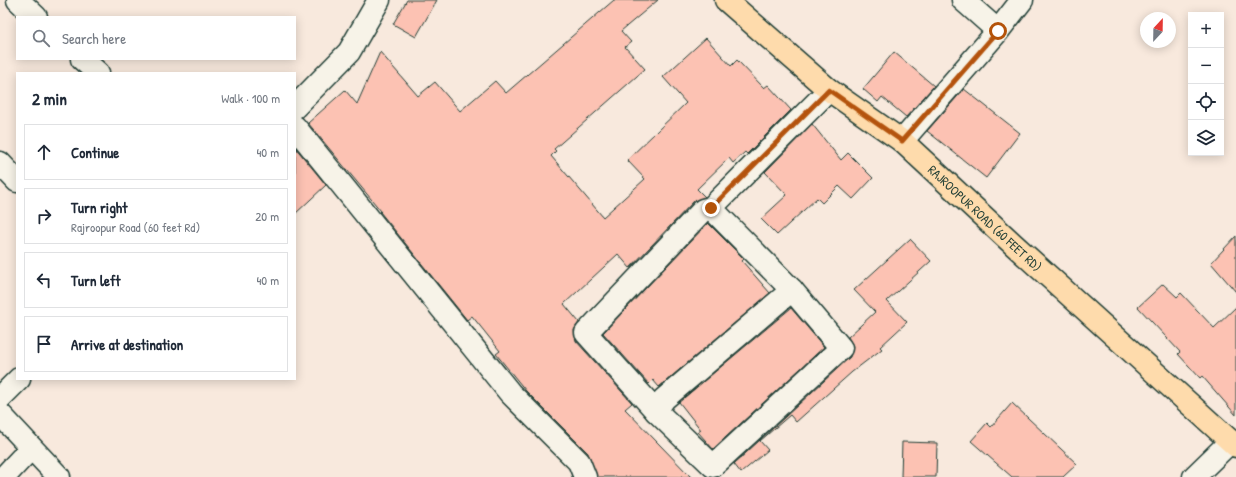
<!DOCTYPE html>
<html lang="en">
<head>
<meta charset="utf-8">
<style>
	:root { --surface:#fff; --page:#f2f2f3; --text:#1f2937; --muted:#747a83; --line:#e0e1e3 }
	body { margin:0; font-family:"Patrick Hand",sans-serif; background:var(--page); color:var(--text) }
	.controls { position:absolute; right:12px; top:12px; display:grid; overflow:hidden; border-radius:0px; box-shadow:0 2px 10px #0003 }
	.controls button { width:36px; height:36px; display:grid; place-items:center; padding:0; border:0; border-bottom:1px solid var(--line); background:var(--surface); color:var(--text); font:20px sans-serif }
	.compass { position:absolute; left:1140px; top:12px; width:36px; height:36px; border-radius:50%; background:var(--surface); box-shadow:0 2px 10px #0003; rotate:22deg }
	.stop { position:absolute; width:12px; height:12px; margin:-9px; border:3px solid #b45309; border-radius:50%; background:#fff }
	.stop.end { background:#b45309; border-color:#fff; box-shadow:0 1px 4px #0008 }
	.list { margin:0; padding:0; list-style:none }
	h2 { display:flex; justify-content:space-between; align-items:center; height:52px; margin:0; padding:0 16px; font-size:17px }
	h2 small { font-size:13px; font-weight:400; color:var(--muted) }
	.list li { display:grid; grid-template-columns:26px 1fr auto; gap:12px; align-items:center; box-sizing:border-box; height:56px; margin:0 8px 8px; padding:0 8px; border:1px solid var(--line); border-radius:0px }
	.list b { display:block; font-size:15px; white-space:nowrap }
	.list p { margin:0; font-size:13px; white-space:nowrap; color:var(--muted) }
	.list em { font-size:13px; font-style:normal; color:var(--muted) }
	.icon { flex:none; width:22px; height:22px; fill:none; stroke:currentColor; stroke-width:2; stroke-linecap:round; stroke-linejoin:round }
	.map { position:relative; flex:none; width:1236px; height:477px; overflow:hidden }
	.search { position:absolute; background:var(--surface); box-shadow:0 2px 10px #0003; left:16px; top:16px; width:280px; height:44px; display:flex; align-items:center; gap:10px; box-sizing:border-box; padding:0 14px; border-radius:0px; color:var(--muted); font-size:15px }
	.panel { position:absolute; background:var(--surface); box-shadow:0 2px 10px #0003; left:16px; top:72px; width:280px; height:308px; border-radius:0px }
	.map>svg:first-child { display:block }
	.building { fill:#fcc2b3; stroke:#1f3d34 }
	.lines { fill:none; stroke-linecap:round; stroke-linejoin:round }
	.minor-casing { stroke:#1f3d34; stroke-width:25 }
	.major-casing { stroke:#1f3d34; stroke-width:25 }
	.minor { stroke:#f7f3e8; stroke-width:22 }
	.major { stroke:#fedbac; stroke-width:22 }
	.route { stroke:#b45309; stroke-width:5 }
	.labels { text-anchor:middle; stroke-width:3; stroke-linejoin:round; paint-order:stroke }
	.street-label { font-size:13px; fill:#1f3d34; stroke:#f7f3e8 }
</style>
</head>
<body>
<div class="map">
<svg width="1236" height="477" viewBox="0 0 1236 477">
	<rect width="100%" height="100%" fill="#f8e9dd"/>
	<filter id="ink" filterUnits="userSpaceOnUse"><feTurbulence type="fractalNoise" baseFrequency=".025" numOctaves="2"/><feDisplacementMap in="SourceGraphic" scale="8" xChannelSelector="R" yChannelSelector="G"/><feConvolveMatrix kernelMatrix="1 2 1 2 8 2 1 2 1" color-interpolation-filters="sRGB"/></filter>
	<g filter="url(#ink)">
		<g class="building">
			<path d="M407 0H437L416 37 393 24Z"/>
			<path d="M614 0H658L621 31 631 42 625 47 645 69 554 149 556 151 551 156 603 217 645 179 627 160 686 103 663 77 706 38 731 66 737 60 764 88 768 85 791 110 747 154 745 152 733 163 729 158 697 189 705 197 694 201 630 268 618 254 564 304 579 322 574 330 576 341 632 403 625 409 691 477H597L588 453 526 391 496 354 500 351 472 316 467 320 380 212 381 211 308 123 345 90 357 104 380 52 418 96 435 82 460 111 495 81 506 93Z"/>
			<path d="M894 52 934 86 906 117 882 97 878 102 863 89Z"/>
			<path d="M964 89 1020 133 986 178 927 131Z"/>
			<path d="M812 124 841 160 848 153 873 178 853 199 839 186 822 203 817 198 777 235 761 219 787 195 765 172Z"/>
			<path d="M295 147 326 185 295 214Z"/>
			<path d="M708 223 744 259 742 261 770 293 659 387 653 380 649 384 603 333Z"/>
			<path d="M1236 236V292L1211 263Z"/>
			<path d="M910 239 931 261 887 301 907 322 880 347 882 349 852 372 796 422 790 415 760 441 768 450 741 473 734 464 850 357 853 346 848 337 875 312 854 290Z"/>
			<path d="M1163 284 1177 297 1181 293 1214 328 1236 307V415L1202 376 1200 378 1178 354 1180 352 1138 307Z"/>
			<path d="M791 308 824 347 713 449 698 432 701 430 679 402Z"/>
			<path d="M1012 403 1077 464 1063 477H1012L971 441 987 423 991 427Z"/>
			<path d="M902 442 937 443 936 477H901Z"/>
		</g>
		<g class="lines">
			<g class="minor-casing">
				<g id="minor">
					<path d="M18 0 36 17"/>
					<path d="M998 31 1022 0"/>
					<path d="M82 59 98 73"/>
					<path d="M295 107 349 52 379 0"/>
					<path d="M295 127 510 393 579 462 585 477"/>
					<path d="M902 141 998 31 963 0"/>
					<path d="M0 163 17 181"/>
					<path d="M711 208 792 290 841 348 713 466 656 411 586 333 703 210 711 208 829 90"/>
					<path d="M0 398 19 379"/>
					<path d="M656 411 664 399 792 290"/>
					<path d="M0 414 59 477"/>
					<path d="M4 477 31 448"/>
					<path d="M1194 477 1231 441"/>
				</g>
			</g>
			<g class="major-casing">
				<g id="major">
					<path id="s1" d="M726 0 829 90 902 141 1013 244 1236 446"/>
				</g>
			</g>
			<use href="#minor" class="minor"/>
			<use href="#major" class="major"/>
		</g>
	</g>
	<g class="lines" filter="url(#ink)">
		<path class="route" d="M711 208 829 90 902 141 998 31"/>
	</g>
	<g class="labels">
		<g class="street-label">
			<text dy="5" stroke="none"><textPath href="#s1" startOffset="339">RAJROOPUR ROAD (60 FEET RD)</textPath></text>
		</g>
	</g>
</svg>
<div class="controls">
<button>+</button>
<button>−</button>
<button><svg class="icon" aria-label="locate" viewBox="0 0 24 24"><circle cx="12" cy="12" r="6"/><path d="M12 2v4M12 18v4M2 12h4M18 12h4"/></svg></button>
<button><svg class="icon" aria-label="layers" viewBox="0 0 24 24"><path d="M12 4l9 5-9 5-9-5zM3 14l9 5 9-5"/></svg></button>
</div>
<svg class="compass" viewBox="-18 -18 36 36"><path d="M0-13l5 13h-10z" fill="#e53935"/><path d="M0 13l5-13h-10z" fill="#747a83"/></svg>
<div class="stop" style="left:998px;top:31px"></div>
<div class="stop end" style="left:711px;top:208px"></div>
<div class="search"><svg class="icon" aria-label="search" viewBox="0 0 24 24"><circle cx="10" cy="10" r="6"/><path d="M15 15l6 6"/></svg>Search here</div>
<section class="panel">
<h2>2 min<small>Walk · 100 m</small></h2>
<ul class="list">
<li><svg class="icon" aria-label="ahead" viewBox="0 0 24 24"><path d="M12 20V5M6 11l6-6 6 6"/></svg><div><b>Continue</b></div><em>40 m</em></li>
<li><svg class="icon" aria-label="right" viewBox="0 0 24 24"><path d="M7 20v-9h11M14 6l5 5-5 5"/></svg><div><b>Turn right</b><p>Rajroopur Road (60 feet Rd)</p></div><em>20 m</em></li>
<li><svg class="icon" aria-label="left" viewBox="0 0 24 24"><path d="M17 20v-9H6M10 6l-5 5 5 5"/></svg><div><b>Turn left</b></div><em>40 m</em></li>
<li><svg class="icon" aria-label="arrive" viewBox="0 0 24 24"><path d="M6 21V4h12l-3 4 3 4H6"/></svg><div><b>Arrive at destination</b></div></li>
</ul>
</section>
</div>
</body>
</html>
